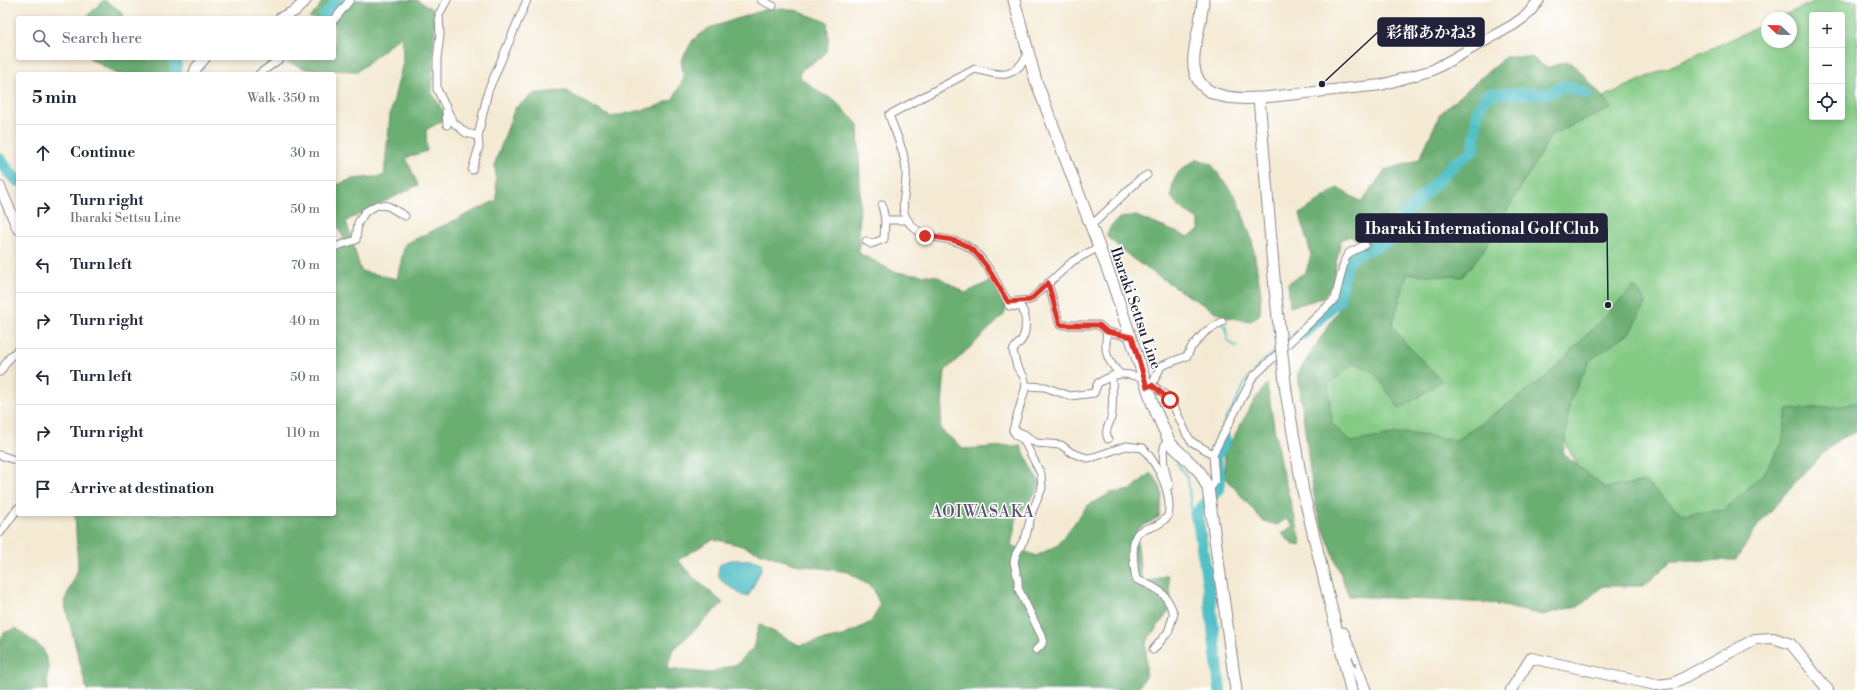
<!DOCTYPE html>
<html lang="en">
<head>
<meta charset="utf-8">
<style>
	:root { --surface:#fff; --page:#f2f2f3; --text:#1f2937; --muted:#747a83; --line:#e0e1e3 }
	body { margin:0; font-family:"Libre Bodoni","Noto Serif JP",serif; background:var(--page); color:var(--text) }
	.controls { position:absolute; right:12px; top:12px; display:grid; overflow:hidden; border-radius:4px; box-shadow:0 2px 6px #0003 }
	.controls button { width:36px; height:36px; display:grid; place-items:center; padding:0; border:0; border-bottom:1px solid var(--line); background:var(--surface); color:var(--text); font:20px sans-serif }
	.compass { position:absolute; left:1761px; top:12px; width:36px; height:36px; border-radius:50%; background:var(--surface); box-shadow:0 2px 6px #0003; rotate:293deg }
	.stop { position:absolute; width:12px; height:12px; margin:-9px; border:3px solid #d93025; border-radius:50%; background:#fff }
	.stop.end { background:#d93025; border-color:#fff; box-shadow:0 1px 4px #0008 }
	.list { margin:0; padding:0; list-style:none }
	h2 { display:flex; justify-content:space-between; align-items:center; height:52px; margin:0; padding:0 16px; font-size:17px }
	h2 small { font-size:13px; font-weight:400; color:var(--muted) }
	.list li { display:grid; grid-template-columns:26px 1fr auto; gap:12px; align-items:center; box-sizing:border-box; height:56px; padding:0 16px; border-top:1px solid var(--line) }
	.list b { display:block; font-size:15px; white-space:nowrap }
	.list p { margin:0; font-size:13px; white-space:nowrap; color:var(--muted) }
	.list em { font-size:13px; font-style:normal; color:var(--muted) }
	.icon { flex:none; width:22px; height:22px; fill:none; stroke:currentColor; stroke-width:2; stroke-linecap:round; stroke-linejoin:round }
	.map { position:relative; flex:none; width:1857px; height:690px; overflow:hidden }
	.search { position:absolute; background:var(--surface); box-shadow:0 2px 6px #0003; left:16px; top:16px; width:320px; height:44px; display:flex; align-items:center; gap:10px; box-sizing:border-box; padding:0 14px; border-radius:4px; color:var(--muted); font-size:15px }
	.panel { position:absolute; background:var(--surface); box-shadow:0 2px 6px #0003; left:16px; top:72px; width:320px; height:444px; border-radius:4px }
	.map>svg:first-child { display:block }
	.green { fill:#84ca85; stroke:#537660; fill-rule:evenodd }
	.forest { fill:#6bae72; stroke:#466856; fill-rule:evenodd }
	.water { fill:#52c0c6; stroke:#3a7180 }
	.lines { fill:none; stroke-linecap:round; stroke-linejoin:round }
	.stream { stroke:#52c0c6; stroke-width:2 }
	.river { stroke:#52c0c6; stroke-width:12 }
	.street-casing { stroke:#8b8688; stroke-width:9 }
	.secondary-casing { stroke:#8b8688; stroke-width:12 }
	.primary-casing { stroke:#8b8688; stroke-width:13 }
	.street { stroke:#fff; stroke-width:7 }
	.secondary { stroke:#fff; stroke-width:10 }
	.primary { stroke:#fff; stroke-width:11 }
	.primary-bridge-casing { stroke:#8b8688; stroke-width:13; stroke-linecap:butt }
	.primary-bridge { stroke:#fff; stroke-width:11 }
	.oneway { fill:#9c9ca7 }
	.route { stroke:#d93025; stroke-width:5 }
	.labels { text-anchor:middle; stroke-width:3; stroke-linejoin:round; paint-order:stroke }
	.street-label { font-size:15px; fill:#22223b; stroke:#fff }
	.neighbourhood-label { font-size:16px; letter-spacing:1px; fill:#5e5174; stroke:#fff }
	.leader { fill:none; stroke:#22223b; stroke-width:1.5 }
	.callout-dot { fill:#22223b; stroke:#fff; stroke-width:1.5 }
	.callout { fill:#22223b; stroke:#22223b; stroke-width:1.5 }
	.callout-label { font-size:16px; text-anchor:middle; font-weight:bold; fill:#fff }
</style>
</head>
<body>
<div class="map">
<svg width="1857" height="690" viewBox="0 0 1857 690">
	<rect width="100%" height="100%" fill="#fff"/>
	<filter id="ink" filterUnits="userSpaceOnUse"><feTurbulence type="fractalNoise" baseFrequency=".025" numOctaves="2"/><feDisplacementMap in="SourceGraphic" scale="8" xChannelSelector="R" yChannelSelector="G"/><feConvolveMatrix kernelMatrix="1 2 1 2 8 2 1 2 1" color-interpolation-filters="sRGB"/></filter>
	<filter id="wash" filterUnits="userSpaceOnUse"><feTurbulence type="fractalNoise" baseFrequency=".012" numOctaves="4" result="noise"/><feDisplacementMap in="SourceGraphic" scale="16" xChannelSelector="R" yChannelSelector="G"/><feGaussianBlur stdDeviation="0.9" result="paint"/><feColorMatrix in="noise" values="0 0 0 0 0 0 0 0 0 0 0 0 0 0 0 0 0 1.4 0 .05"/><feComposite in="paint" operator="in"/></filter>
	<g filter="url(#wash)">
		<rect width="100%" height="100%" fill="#f4ead4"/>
		<path class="green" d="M1818 0H1857V409L1709 538 1594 499 1544 399 1442 464 1368 474 1323 435 1327 344 1490 165 1603 97 1767 23V42H1791V18H1778ZM1812 15H1842V117H1812Z"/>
		<g class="forest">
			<path d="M104 0 122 12 124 18H85Z"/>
			<path d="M323 0H417L435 11 432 93 447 118 426 130 427 151 406 158 418 185 346 221 361 271 397 279 405 244 497 200 495 163 515 108 535 93 566 91 611 117 655 107 673 99 684 78 681 61 693 40 709 28 770 8 795 10 827 22C830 55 829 53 801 70L800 77 820 93 834 100 858 124 860 181 859 253 895 272 937 276 965 293 993 280 1007 304 1004 315 945 371 940 429 964 449 1020 445 1041 485 1017 517 1011 545 1036 556 1058 545 1087 506 1111 493 1131 490 1150 473C1166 486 1162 499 1159 517L1136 530 1142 583 1168 575 1172 607 1146 642V677L1136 690H87L64 602 78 569 75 514H334V248L344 239 334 219V186L352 179 384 176 390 115 403 62 402 35 358 71 306 69 276 58H334V18H309L317 10ZM713 539 739 545 794 564 848 572 873 588 880 605 871 622 843 636 799 645 759 624 753 648 737 664 708 673 667 669 672 651 723 603 693 577 678 560Z"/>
			<path d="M1505 57H1531L1547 68 1568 61 1580 71 1612 108 1552 134 1483 251 1462 277 1407 274 1392 325 1406 344 1442 381 1400 409 1374 372 1354 363 1328 384 1332 424 1351 442 1404 433 1457 440 1546 377 1634 286 1646 302 1630 332 1589 361 1570 401 1563 454 1605 488 1645 482 1682 514 1725 510 1764 473 1782 443 1787 410 1843 406 1857 402V432L1839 439 1804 472 1757 527 1736 560 1671 561 1644 586H1603L1581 605 1543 615 1489 603 1349 596 1317 512 1310 471 1298 373 1343 303 1348 269 1366 244 1349 236 1341 240 1332 284 1323 298 1290 307 1288 283 1306 272 1311 255 1300 214 1337 188 1362 202 1385 170 1419 160 1440 114Z"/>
			<path d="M89 58H173L177 74H117Z"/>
			<path d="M1198 159 1211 164 1237 199 1252 240 1261 294 1260 314 1251 321 1225 317 1182 292 1133 259 1106 236 1111 226 1119 218 1136 216 1188 237 1199 231V221L1179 206 1171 197C1172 175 1179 169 1198 159Z"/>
			<path d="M1267 384 1280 463 1302 544 1293 545 1282 534 1293 525 1286 519 1277 525 1263 521 1224 476 1225 452 1254 401Z"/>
			<path d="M16 628 43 649 49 668 47 677 48 690H0V640L4 633Z"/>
		</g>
		<path class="water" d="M731 560C740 560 754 558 762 564L761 570 749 595 743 596 722 581 718 574 719 566 722 563Z"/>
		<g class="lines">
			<g class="stream">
				<path d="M1319 310 1327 302"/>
				<path d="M1222 325 1226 326 1228 341 1237 347"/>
				<path d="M1285 340 1297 331"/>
				<path d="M1254 371 1277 348"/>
				<path d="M1215 443C1217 434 1225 428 1225 419 1236 408 1239 389 1250 376"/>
				<path d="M1177 463 1188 479 1191 507 1195 515"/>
			</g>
			<g class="river">
				<path d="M324 18 337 0"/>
				<path d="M176 58V74"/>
				<path d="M0 159 9 172 18 181"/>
				<path d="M1303 334 1339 300 1346 266 1354 256 1390 240 1402 218 1456 162 1472 152 1475 143 1477 112 1487 95 1493 93 1548 94 1561 86 1569 87 1586 94"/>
				<path d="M1220 690 1209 592 1198 521 1195 515 1219 489 1220 483 1216 458 1225 439"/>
			</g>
		</g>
	</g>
	<g filter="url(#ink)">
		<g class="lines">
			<g class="street-casing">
				<g id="street">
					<path d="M447 0 439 14 440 35 437 59V89L453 122 466 133 478 136"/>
					<path d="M761 0 773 6"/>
					<path d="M334 20 350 0"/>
					<path d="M1028 55C1012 80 1002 76 975 69L889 115C895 132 905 152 906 170 908 190 896 209 911 225 927 242 952 235 970 248 987 260 997 285 1008 302L1030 300 1073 261 1099 247"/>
					<path d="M259 74 281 58"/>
					<path d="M446 111 447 125"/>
					<path d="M472 170 479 147 478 136 488 91 527 0"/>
					<path d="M885 220H908"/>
					<path d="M1091 223 1095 222 1139 180 1147 175"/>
					<path d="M866 241 871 244 884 239 885 220 882 205"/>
					<path d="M334 247 356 240 358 223 365 212 377 205 388 206 405 216"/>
					<path d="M1048 283 1060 325H1099L1107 332 1132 337"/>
					<path d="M1008 302 1009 306 1021 307C1027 315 1027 333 1021 341 1018 345 1015 346 1013 351L1017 367 1024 377 1026 386 1013 430 1024 434 1036 443 1061 445 1072 453 1087 458 1094 457 1126 446 1143 448C1158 466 1173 492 1168 516 1156 528 1155 525 1141 531 1129 536 1134 568 1136 579 1158 589 1165 590 1174 614L1168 632 1153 650"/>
					<path d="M1107 332C1104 351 1106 359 1119 373"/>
					<path d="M0 372 10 357 18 350"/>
					<path d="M1152 385 1161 366 1187 356 1191 348 1205 332 1222 322"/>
					<path d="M1026 386 1045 387 1070 396 1094 393 1098 383C1119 371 1123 373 1144 378"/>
					<path d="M1147 387 1152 385 1170 398 1187 435 1192 442 1213 454"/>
					<path d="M1014 432 1017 436 1023 439 1041 474 1042 488 1032 512 1026 536 1016 554 1014 562 1018 580V588L1043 639 1042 644 1036 650"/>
					<path d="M1108 439C1104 429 1109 427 1111 418 1114 404 1112 390 1112 376"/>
					<path d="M0 455 18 461"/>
					<path d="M1166 488 1169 486C1166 474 1158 449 1168 440"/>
					<path d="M1208 488 1212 486 1215 481 1213 454 1253 377 1335 299 1345 259 1349 253 1365 245"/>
					<path d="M0 533 18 508"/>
				</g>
			</g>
			<g class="secondary-casing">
				<g id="secondary">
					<path d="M280 18 295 11 306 0"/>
					<path d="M194 74 196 68 205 58"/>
					<path d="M1259 98 1381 85 1433 70 1513 25 1527 15 1539 0"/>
					<path d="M0 187 18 229"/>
					<path d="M1511 690 1531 658 1656 685 1674 683 1755 639 1773 638 1791 644 1828 690"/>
				</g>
			</g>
			<g class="primary-casing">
				<g id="primary">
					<path d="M1014 0 1036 81 1113 284 1153 405 1170 443 1200 472 1208 488 1236 690"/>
					<path d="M1203 0C1202 19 1196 36 1194 55 1190 97 1228 100 1259 98L1275 289"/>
					<path d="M1286 392 1303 491 1351 690"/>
					<path d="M1343 633 1365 690"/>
				</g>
			</g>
			<use href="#street" class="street"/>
			<use href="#secondary" class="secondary"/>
			<use href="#primary" class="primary"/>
			<g class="primary-bridge-casing">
				<path id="primary-bridge" d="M1275 289 1286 392"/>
			</g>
			<use href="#primary-bridge" class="primary-bridge"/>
		</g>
		<defs><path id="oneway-solid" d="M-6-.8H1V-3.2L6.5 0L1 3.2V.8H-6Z"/></defs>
		<use class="oneway" href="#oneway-solid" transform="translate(1354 662) rotate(69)"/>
	</g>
	<g class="lines" filter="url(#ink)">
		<path class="route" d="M925 236C940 238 958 239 970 248 987 261 997 285 1008 302L1030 300 1048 283 1060 325H1099L1107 332 1132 337 1147 387 1152 385 1170 400"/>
	</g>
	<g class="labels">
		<g class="street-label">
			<text transform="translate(1136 308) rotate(71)" y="5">Ibaraki Settsu Line</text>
		</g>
		<g class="neighbourhood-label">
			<text x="983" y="517">AOIWASAKA</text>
		</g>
	</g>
	<path class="leader" d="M1322 84L1378 32M1608 305L1607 228"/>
	<g class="callout-dot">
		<circle cx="1322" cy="84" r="4"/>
		<circle cx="1608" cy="305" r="4"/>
	</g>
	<g class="callout">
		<rect x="1378" y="18" width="106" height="28" rx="4"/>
		<rect x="1356" y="214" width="251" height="28" rx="4"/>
	</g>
	<g class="callout-label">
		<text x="1431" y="38">彩都あかね3</text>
		<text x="1482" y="234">Ibaraki International Golf Club</text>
	</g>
</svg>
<div class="controls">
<button>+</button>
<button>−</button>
<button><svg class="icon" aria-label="locate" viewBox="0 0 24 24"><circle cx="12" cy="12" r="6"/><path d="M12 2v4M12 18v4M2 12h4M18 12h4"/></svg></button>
</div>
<svg class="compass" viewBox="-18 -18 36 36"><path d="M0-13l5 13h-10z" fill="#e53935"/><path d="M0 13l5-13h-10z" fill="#747a83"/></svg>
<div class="stop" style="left:1170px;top:400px"></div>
<div class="stop end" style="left:925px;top:236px"></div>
<div class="search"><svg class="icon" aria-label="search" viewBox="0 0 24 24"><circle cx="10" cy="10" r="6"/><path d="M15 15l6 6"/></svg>Search here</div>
<section class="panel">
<h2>5 min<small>Walk · 350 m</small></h2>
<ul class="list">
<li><svg class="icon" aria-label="ahead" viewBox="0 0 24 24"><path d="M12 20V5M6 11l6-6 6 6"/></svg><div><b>Continue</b></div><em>30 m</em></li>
<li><svg class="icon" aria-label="right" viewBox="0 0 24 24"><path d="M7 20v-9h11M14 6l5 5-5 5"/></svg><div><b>Turn right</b><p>Ibaraki Settsu Line</p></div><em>50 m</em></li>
<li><svg class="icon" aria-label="left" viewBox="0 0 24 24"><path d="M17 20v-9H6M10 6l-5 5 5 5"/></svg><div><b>Turn left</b></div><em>70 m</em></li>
<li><svg class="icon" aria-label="right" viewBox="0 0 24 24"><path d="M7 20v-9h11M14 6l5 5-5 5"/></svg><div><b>Turn right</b></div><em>40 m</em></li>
<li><svg class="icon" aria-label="left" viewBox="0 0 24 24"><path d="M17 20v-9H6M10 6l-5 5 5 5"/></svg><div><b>Turn left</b></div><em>50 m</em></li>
<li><svg class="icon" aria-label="right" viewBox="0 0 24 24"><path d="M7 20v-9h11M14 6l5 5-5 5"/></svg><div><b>Turn right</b></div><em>110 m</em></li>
<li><svg class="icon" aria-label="arrive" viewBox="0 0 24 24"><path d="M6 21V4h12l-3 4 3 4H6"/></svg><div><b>Arrive at destination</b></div></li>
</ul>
</section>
</div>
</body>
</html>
